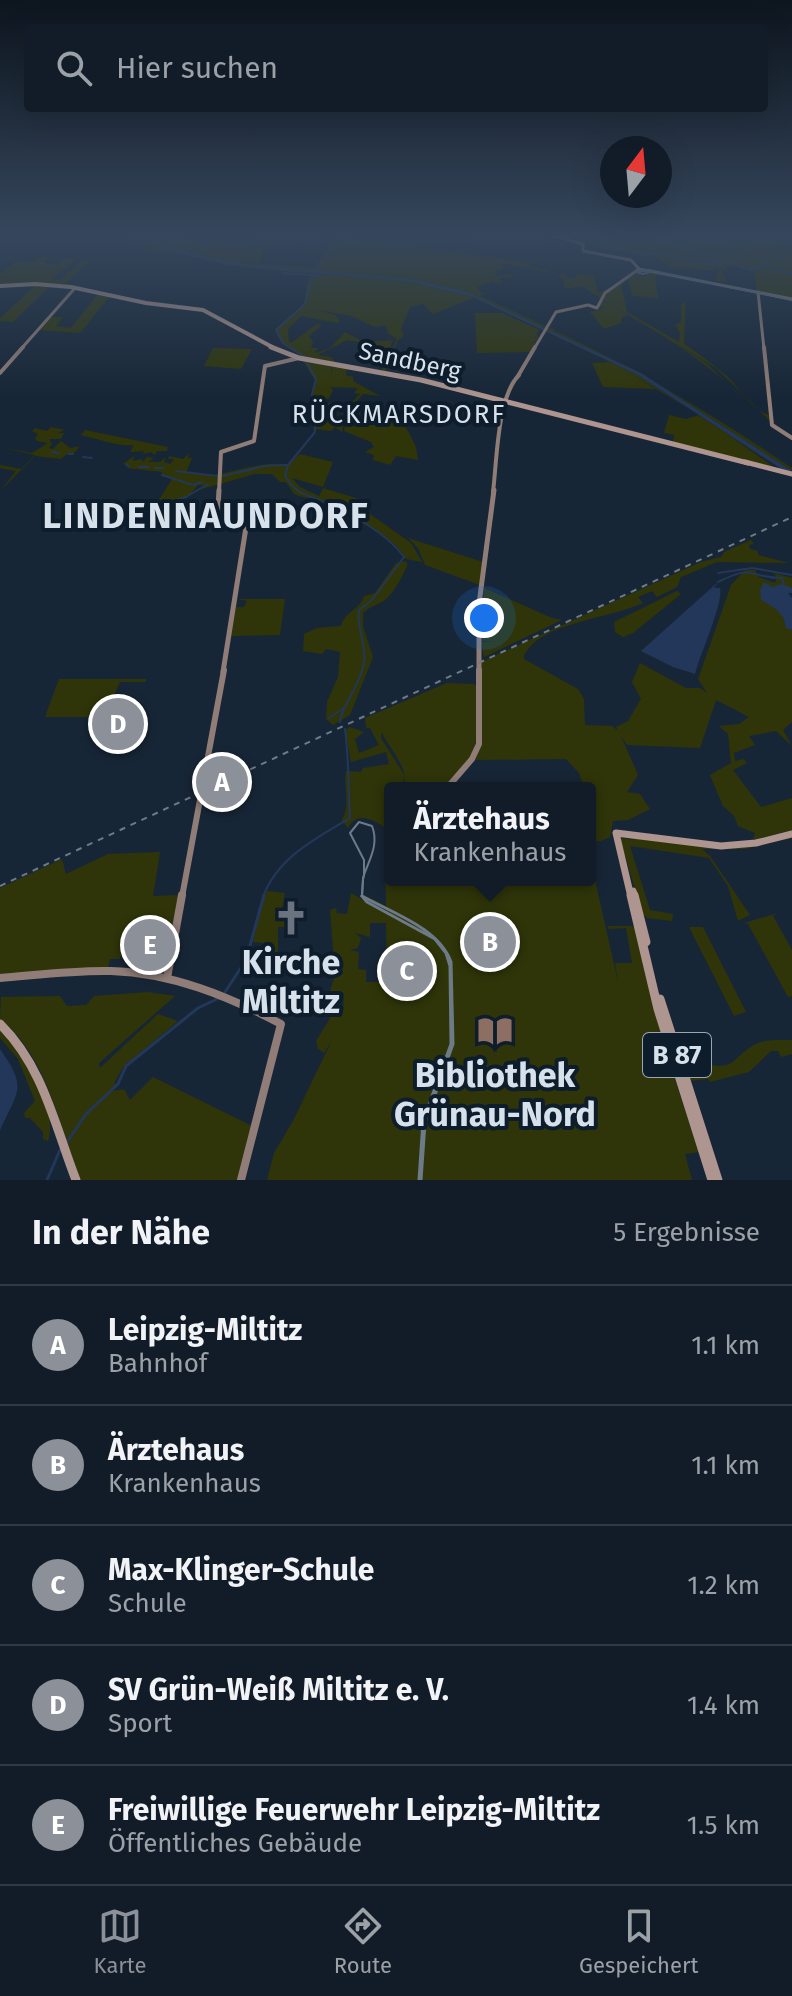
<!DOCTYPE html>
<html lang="de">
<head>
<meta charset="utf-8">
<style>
	:root { --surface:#111c28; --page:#1a2530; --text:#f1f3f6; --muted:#9ca1a8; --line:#303a45; --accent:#8c9099 }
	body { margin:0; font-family:"Fira Sans",sans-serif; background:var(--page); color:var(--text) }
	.compass { position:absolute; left:600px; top:136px; width:72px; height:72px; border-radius:50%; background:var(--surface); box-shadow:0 8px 32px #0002; rotate:16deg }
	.you { position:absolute; left:484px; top:618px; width:28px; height:28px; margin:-20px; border:6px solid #fff; border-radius:50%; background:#1a73e8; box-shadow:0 0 0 12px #1a73e833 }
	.badge { display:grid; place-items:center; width:52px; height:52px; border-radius:50%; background:var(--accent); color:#fff; font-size:26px; font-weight:700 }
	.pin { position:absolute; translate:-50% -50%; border:4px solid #fff; box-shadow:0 2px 8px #0006 }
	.popup { position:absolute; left:384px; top:782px; width:212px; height:104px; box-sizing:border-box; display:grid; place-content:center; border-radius:8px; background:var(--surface); filter:drop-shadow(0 2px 6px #0005); font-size:26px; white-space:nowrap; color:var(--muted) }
	.popup b { font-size:30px; color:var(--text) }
	.popup::after { content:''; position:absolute; left:50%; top:100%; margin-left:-16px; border:16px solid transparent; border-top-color:var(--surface) }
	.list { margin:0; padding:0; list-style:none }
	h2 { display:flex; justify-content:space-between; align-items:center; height:104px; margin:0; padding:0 32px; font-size:34px }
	h2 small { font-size:26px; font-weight:400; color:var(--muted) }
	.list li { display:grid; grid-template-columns:52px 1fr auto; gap:24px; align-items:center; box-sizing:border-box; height:120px; padding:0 32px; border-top:2px solid var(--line) }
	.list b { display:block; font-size:30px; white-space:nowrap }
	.list p { margin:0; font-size:26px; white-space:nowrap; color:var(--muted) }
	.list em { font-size:26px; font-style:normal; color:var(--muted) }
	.icon { flex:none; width:44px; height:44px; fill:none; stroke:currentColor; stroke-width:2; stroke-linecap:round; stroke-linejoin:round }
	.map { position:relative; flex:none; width:792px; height:1180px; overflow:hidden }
	.search { position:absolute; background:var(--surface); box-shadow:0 8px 32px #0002; left:24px; right:24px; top:24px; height:88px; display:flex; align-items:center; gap:20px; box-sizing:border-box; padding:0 28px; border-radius:8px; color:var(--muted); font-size:30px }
	.sheet { height:704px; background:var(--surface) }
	nav { display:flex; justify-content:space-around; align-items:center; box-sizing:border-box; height:112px; border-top:2px solid var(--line); background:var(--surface); font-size:22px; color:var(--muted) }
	nav a { display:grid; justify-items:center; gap:4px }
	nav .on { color:var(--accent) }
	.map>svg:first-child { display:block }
	.green { fill:#2f3509; fill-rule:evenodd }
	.water { fill:#223759 }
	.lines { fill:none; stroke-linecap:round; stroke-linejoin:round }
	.stream-far1 { stroke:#223759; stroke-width:2 }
	.stream { stroke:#223759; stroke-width:3 }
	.secondary-far4 { stroke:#907d78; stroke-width:3 }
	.secondary-far3 { stroke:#907d78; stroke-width:4 }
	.secondary-far2 { stroke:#907d78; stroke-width:5 }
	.secondary-far1 { stroke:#907d78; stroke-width:6 }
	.secondary { stroke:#907d78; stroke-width:8 }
	.primary-far3 { stroke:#ae958f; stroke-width:4 }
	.primary-far2 { stroke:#ae958f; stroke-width:5 }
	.primary-far1 { stroke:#ae958f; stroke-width:7 }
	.primary { stroke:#ae958f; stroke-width:9 }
	.tram-far1 { stroke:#6d7a88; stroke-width:2 }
	.tram { stroke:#6d7a88; stroke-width:3 }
	.rail { stroke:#6d7a88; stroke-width:2; stroke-dasharray:6 6; stroke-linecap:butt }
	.labels { text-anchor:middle; stroke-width:8; stroke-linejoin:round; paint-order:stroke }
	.far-street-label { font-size:24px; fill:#d7e1ec; stroke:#0d1d2c }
	.far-quarter-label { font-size:26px; letter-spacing:2px; fill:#d7e1ec; stroke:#0d1d2c }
	.shield { fill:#0d1d2c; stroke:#9aa6b2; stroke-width:2 }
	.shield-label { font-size:26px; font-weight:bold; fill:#d7e1ec }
	.near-poi-label { font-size:34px; font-weight:bold; fill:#d7e1ec; stroke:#0d1d2c }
	.district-label { font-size:36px; font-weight:bold; letter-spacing:2px; fill:#d7e1ec; stroke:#0d1d2c }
</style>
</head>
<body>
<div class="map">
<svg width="792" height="1180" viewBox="0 0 792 1180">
	<rect width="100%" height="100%" fill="#172636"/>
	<g class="green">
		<path d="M112 234H124L176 252 227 265 412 282 469 296 638 375 792 477 704 418 774 467 673 442 674 435 664 433 669 415 686 419 699 415 615 364 655 389 603 387 592 363 610 362 473 298 433 314 423 304 410 307 401 329 404 336 398 340 385 372 347 369 346 375 353 377V381L380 396 363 394 356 402H352L360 394 354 393 358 388 330 387 333 390 329 398 318 403H338L330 407 337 409 338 412 333 414H337L335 420 343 423 336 425H343L342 432 335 427 331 431 317 429 302 451 314 432 312 392 315 380 303 361 331 365V378L332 366C311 359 284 352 275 330L304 304 308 279 328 275 250 268 178 253 135 249 153 247ZM313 309 351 316 375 327 385 325 389 334 397 339 381 371 337 364 331 357 318 355 347 340 364 343 367 353 380 357 373 353 390 351 392 340 364 342 345 332 330 348 317 353 315 351 319 348H311L313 342 309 336 322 325 317 324 291 343 289 341 288 329 301 316 337 323 340 321 335 315Z"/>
		<path d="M137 234 258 248 264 250 259 264 315 267 335 238 323 236 317 242 290 238 294 240 286 244 251 239 257 234 316 240 319 236 305 234 336 237 342 234 345 238 544 264 523 263 561 275 565 272V276L574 279 578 273 594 276 598 293 621 283 627 312 679 342 680 333 675 325 681 322V305L686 301 684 344C698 353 714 365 727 376 739 388 753 411 769 415L771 422 716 368 581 286 564 289V279L558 278 560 275 504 263 503 269 493 271 498 276 512 273 514 277 500 278 501 286 491 281 476 288 484 294 480 296 552 329 549 325 555 331C640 370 718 418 792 468V471L641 373 467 292 416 280 230 262 179 250Z"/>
		<path d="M465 234H544L539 244 484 242 458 236Z"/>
		<path d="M571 234H739L735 236 743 239 740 234H792V244L786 240 779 245 792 248V272L766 266 792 275V298L757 291 754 271 738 266H727L726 271 721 270 726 282 712 280 717 278 719 270 716 268 714 271C692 267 668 273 654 255L603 249 598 244 602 241 604 245 605 238 581 243Z"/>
		<path d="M40 257H51L45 261 47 264 59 263 64 258 78 259 52 278 60 280 82 260 89 261 64 286H50L13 322 0 321V318L36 285 0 287V273L16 261 30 262Z"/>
		<path d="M658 272 655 279 658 298 632 296 628 278 637 274 646 277 647 273Z"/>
		<path d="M97 291 110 296 80 333 39 330 50 317H63L56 326 71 328 98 294Z"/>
		<path d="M603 300C659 334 705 358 751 406L706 363 629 315 622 317 621 323 604 329 590 312 605 308 599 307Z"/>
		<path d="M475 313H502L540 330 537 333 538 337 530 352 477 353Z"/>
		<path d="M213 348 252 349 241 369 204 366Z"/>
		<path d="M393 411 408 414 402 419 416 447 418 460 396 456 390 465 373 460 374 455 365 452 374 447 371 442 344 431 345 426H352L362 420 357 418 359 414 381 419 385 414 392 416Z"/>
		<path d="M51 427 65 430 57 433H64L61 439H49L52 444 49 448 53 449 61 441 70 448 80 446 73 454 68 453 61 459 35 456 0 491 16 471 0 468V465L21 469 35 455 0 447 32 453 48 443 37 441 35 438 38 434 32 431 35 428 47 431Z"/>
		<path d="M85 430 168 447 167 451H157L155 455 151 452 142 454 145 451 130 452 134 445C120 447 98 439 81 435Z"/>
		<path d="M189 453 188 458H192L186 473C197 473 209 476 219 474 240 470 269 460 287 465L300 454 333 462 323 487 292 478 300 487 319 496 323 488 359 499 370 514 411 543 422 562 406 559C395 535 337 508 317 500 309 497 302 498 294 494L286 482H280L272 474H255L202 489 204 486 198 485 190 495 182 500 155 506 172 479 161 475 162 472 127 468 129 466 123 464 134 456 133 461 141 459 143 462 147 457 154 458 148 462H160L166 457 164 462 170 464 174 459H168L169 456 183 459Z"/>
		<path d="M408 538 483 562 480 585 425 565 418 548Z"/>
		<path d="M751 540 754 544 749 545 750 549 758 551V555L789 563 717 562 681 577 677 587 657 597 652 591 638 597 643 603C612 617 562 621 536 641 531 644 527 651 524 655V659L578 689 584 699 585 725 612 726 618 731 616 727 628 721 641 699 632 682 640 663 686 688H700L707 693 698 679 731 585 745 570H755L759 577 775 583 777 578 774 573 792 578V588L771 587C775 602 783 613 786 627L792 630V722L783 730 792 746 776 731 749 736 755 745 734 753 735 761 744 759 747 763 733 770 761 807 792 798V830L753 840 755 833 738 826 734 816 723 806 710 775 731 763 728 734 719 726 739 724 749 717 716 700 700 748 627 745 621 736 638 775 627 792 640 794 650 809 628 820 613 821 610 837 601 841H590V788H584L579 773 566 759 475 760 478 750 481 662 701 562 721 557 724 552Z"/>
		<path d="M405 561 408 564C403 575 395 591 386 599 379 605 370 606 363 613V626L373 657 350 715 333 725 326 719 327 702 338 677 340 652 326 649 322 654 303 651 304 634 317 628 341 626C344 612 361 609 364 596L375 593 396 563Z"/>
		<path d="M484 588 552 618 562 620 484 657 481 642H494L483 641 480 637Z"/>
		<path d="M677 591 681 594 633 633 623 637 615 632 614 622Z"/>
		<path d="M237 599H285L280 635 231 636 236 607H244L247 601Z"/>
		<path d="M59 679H146V682H120L110 705H104L101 716H108L113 702H136L130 732 93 735 99 717H45Z"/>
		<path d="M447 683 474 684 477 687 476 740 473 754 444 788H403C411 768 389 750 382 732L381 738 405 776 401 788H390V825L387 829C374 820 357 810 348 828L342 820C351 804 343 787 346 771L361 772 363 768 389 764 386 752 351 762 345 730 350 727 364 732 355 739 359 753 379 745 370 728H366L365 718Z"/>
		<path d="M390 830V880H590V858L619 986 615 963H632L626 928 609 929 608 926H632L636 930 672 1070 699 1152 685 1154 692 1180H267L274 1153 293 1121 332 1040 324 1053 318 1049 316 1041 329 1020 333 1009 338 1008 343 1012 344 993 335 996 330 990 335 976 330 910 336 908 337 913 347 914 351 893 386 913V909L363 894 386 906 385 843ZM370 923H386L387 982H366V970L358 969 359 952 350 950 358 948 361 938 355 933 370 937Z"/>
		<path d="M627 835 714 848 792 835V838L745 849H702L710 856 750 915 738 921 728 886 709 858 630 846 650 910 673 914 672 921 647 918 642 913 621 842V838L635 840 623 836Z"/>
		<path d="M160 852 153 896 180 895 174 925H155L153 937H143L139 955 122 953 120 959H110L108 967 0 975V888L62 859 66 874 108 854Z"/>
		<path d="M267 891 285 893 281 914 301 915 297 927H278V965L275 974 267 971 269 953 263 943 253 942 260 907Z"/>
		<path d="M778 913 773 916 792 950V996L788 997 748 924 744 923Z"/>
		<path d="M689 927H703L746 1012 734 1016Z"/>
		<path d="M148 992 175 996 99 1063 100 1068 158 1014 178 1021 124 1066 114 1083 118 1084 112 1091 124 1089 130 1100 153 1077 252 1126 239 1180H81C59 1127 47 1055 0 1019L1 997 60 996 67 1006 86 1005 94 996Z"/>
		<path d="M0 1027C20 1055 60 1106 48 1141L43 1139V1132L30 1118H25L24 1113 35 1101 18 1059 0 1038Z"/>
		<path d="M688 1036 703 1063C736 1072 731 1058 754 1045 763 1039 781 1040 792 1040V1054L781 1057 778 1051H771L749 1072 710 1082 708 1079 690 1081 677 1040Z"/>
	</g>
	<g class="water">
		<path d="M124 234H134L179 250 230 262 416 280 467 292 641 373 792 471V476L638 375 473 297 412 282 227 265 176 252Z"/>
		<path d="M718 582 714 588H720C724 602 700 654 695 674L673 667 641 651Z"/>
		<path d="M764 582 772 587 782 584 792 588V593H788L792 598V630L786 628 783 617 776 609 761 600 760 590Z"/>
		<path d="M0 1049C29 1090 17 1091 0 1131Z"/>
	</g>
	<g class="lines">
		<g class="stream-far1">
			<path d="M265 234 317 241"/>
			<path d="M628 234 629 238 607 239 605 244 644 255"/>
			<path d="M638 234 650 237"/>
			<path d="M687 234 690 240 706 237 705 243H711"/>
			<path d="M705 234 715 242 749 248"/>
			<path d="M777 234 792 240"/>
			<path d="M338 237 341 234"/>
			<path d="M652 238 701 254H733"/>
			<path d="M646 255 658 252 686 259H713L751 270 764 265 792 274"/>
			<path d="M681 264H721"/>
			<path d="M316 269 337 238"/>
			<path d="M283 273 321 276"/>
			<path d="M306 358 283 343 276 330 305 304 312 275"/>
			<path d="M306 361 316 379 312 394 315 432 288 465 285 476C299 497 305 493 326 503 353 516 386 532 404 557L372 600 359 610C356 628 367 645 364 662 362 682 340 709 340 722"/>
			<path d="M52 452 59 453"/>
			<path d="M68 454H73"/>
			<path d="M83 457 92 458"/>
			<path d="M126 465 129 466"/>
			<path d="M139 467H149"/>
			<path d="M155 468H163"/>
			<path d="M176 471 217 476"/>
			<path d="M238 472 252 470"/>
			<path d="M162 475 193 485 202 482"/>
			<path d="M223 476 264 466 287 465"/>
			<path d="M51 516 48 520 55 521"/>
			<path d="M111 521 186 497 208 484"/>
			<path d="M57 522 63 523"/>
			<path d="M67 523 96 527 108 522"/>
			<path d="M718 573 752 568 792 575"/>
			<path d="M718 582C756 563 748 578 782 578L784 585"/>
			<path d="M329 718 344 708"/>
			<path d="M263 897C277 858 316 838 350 818 348 788 349 759 345 729"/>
		</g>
		<g class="stream">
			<path d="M225 992 246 960 264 895"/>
			<path d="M67 1142 86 1114 118 1084 126 1066 198 1008 219 998"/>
			<path d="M47 1180 60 1150"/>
		</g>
		<g class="secondary-far4">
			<path d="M547 234 583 244V251L631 260 639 269"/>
			<path d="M639 269 792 299"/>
			<path d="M758 292 764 349"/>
			<path d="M21 349 75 288"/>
			<path d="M534 349 556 312 588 305 597 308 605 293 639 269"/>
		</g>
		<g class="secondary-far3">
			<path d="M764 347 772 425 792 438"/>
			<path d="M0 373 23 347"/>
			<path d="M518 376 535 347"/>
			<path d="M219 492 221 452 254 441 265 366 299 358"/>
			<path d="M493 492C497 461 497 397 519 375"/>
		</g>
		<g class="secondary-far2">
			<path d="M219 490 217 524 247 521 223 672"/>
			<path d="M479 672V604L494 490"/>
		</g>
		<g class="secondary-far1">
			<path d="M447 788 472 759 479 744V670"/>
			<path d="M182 897 224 670"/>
		</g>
		<g class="secondary">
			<path d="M0 978C37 975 74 970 111 971 172 973 228 996 281 1024L241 1180"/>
			<path d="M167 978 182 895"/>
		</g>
		<path class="primary-far3" d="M0 286 35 284 71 287 146 303 203 310 276 349"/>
		<g class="primary-far2">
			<path d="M271 347 299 358 421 380 748 463"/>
			<path d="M745 462 792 474"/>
		</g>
		<g class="primary-far1">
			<path d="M633 891 635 897"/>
			<path d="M631 897 616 833 721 846 756 843 792 834"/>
		</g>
		<g class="primary">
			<path d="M631 895 658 1009 712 1180"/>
			<path d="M634 895 646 942"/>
			<path d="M660 999 718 1180"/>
			<path d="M0 1024C43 1066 55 1126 76 1180"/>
		</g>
		<g class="tram-far1">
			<path d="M653 271 643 274 636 272 649 270 700 281"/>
			<path d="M692 279 792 300"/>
			<path d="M359 822 372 826C379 844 370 858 364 875V860L350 833Z"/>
			<path d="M363 879 364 875"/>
			<path d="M363 879 364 875"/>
			<path d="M362 896 363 879"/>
			<path d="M362 896 363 879"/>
		</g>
		<g class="tram">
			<path d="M362 896C392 913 439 928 451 962L453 1044 425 1123 421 1180"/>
			<path d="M362 896 367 902 435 939 446 953 450 966 451 1044 423 1121 419 1180"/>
		</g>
		<path class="rail" d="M0 886 792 517"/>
	</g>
	<linearGradient id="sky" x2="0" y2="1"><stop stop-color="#0d151e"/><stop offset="0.59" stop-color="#36475d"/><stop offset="1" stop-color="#36475d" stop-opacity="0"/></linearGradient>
	<rect width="792" height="399" fill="url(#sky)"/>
	<defs>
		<g id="church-bare" transform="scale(2.76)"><path d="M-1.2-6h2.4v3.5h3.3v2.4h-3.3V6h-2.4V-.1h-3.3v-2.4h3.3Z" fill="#6b7280" stroke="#0d1d2c" stroke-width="2.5" paint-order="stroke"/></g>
		<g id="library-bare" transform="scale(2.76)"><path d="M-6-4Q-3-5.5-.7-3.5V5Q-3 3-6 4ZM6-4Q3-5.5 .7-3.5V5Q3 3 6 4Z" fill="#8d6e63" stroke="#0d1d2c" stroke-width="2.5" paint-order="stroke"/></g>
	</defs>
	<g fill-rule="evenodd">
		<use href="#church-bare" x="291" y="918"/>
		<use href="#library-bare" x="495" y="1031"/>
	</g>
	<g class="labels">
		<g class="far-street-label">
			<text transform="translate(410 361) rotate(12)" y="8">Sandberg</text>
		</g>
		<g class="far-quarter-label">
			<text x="399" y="423">RÜCKMARSDORF</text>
		</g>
		<rect class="shield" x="643" y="1033" width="68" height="44" rx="6"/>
		<g class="shield-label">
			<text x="677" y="1064">B 87</text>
		</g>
		<g class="near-poi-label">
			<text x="291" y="974">Kirche<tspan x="291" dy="39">Miltitz</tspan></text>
			<text x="495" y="1087">Bibliothek<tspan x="495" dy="39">Grünau-Nord</tspan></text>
		</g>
		<g class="district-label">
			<text x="206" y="528">LINDENNAUNDORF</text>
		</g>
	</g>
</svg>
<svg class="compass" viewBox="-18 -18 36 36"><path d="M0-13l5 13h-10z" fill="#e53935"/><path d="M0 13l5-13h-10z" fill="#9ca1a8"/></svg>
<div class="you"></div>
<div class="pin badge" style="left:222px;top:782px">A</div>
<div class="pin badge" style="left:490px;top:942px">B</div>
<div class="popup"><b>Ärztehaus</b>Krankenhaus</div>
<div class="pin badge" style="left:407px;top:971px">C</div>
<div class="pin badge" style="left:118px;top:724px">D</div>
<div class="pin badge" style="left:150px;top:945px">E</div>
<div class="search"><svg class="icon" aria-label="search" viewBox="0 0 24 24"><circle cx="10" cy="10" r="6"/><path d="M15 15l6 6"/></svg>Hier suchen</div>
</div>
<section class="sheet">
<h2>In der Nähe<small>5 Ergebnisse</small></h2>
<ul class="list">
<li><span class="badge">A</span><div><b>Leipzig-Miltitz</b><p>Bahnhof</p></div><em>1.1 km</em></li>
<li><span class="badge">B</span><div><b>Ärztehaus</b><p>Krankenhaus</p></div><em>1.1 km</em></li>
<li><span class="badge">C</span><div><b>Max-Klinger-Schule</b><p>Schule</p></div><em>1.2 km</em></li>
<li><span class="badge">D</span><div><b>SV Grün-Weiß Miltitz e. V.</b><p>Sport</p></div><em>1.4 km</em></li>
<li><span class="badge">E</span><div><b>Freiwillige Feuerwehr Leipzig-Miltitz</b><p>Öffentliches Gebäude</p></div><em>1.5 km</em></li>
</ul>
</section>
<nav>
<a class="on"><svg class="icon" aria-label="map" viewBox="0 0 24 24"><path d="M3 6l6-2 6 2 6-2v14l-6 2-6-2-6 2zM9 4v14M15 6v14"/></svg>Karte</a>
<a><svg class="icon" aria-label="directions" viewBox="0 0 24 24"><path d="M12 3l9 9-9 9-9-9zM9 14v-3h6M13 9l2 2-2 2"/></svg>Route</a>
<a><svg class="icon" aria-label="saved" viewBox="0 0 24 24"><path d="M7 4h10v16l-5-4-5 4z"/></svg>Gespeichert</a>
</nav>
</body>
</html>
